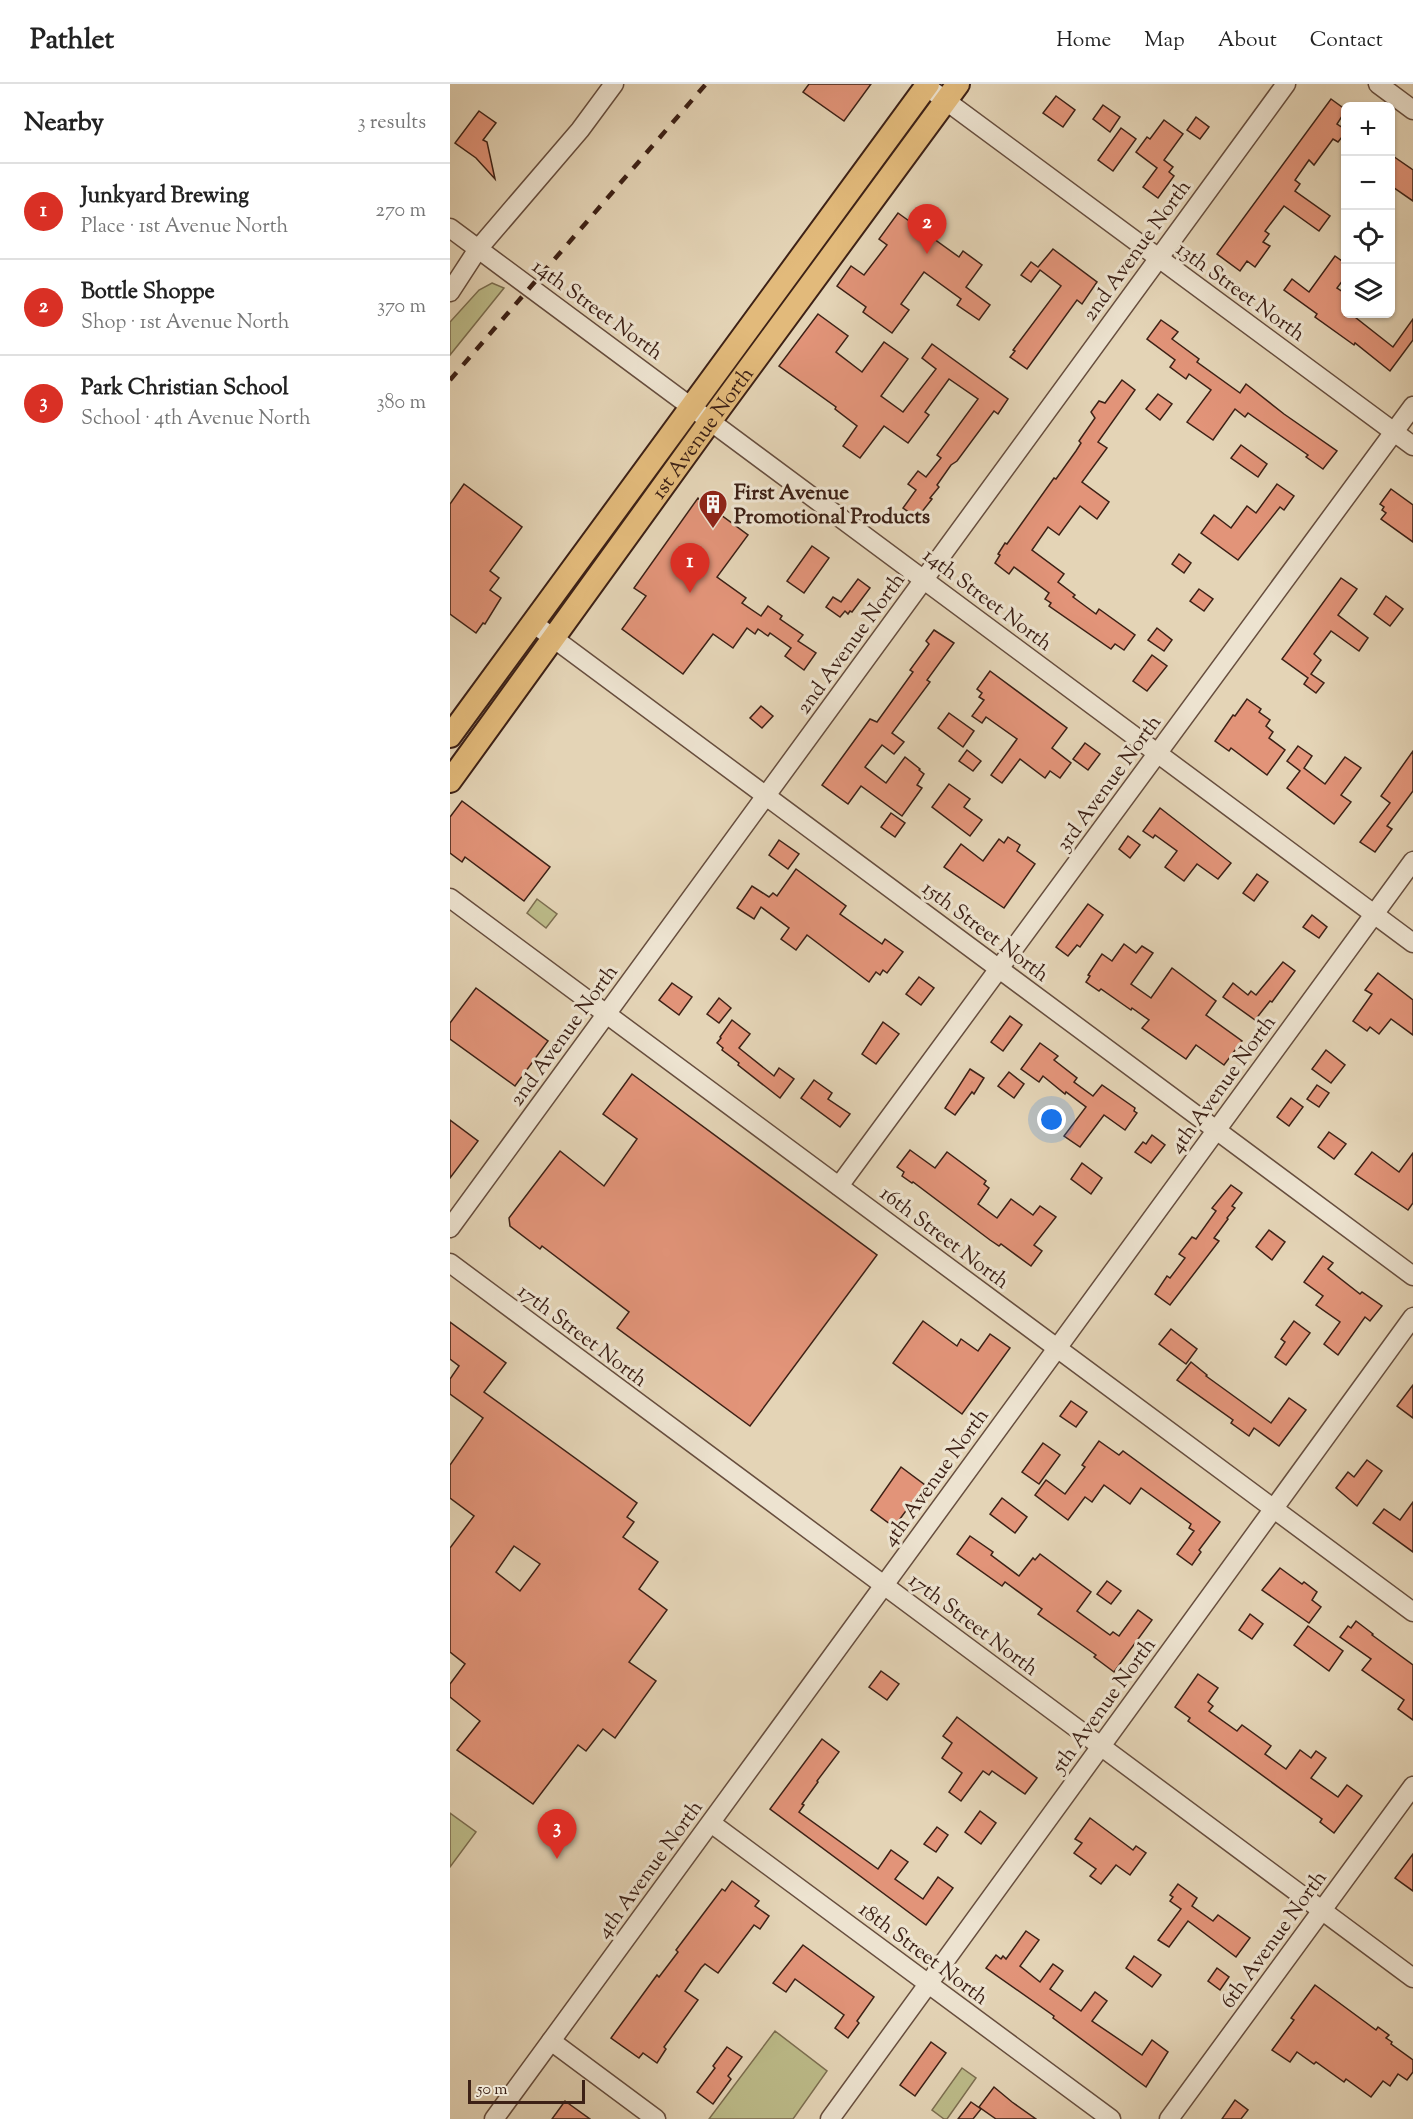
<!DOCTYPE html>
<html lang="en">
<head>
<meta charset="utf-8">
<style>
	:root { --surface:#fff; --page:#f2f2f2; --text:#222; --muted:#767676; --line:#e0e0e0; --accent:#d93025 }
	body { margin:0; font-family:"Sorts Mill Goudy",serif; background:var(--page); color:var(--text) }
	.controls { position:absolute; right:18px; top:18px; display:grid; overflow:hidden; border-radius:9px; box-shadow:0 2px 4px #0004 }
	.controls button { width:54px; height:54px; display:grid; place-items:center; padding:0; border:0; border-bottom:2px solid var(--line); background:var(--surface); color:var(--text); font:30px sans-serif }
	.scale { position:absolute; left:18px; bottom:15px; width:117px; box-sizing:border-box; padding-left:6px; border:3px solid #3d2116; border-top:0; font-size:16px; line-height:21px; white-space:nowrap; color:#3d2116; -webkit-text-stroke:4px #ede3d0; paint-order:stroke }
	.you { position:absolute; left:602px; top:1036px; width:21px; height:21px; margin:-15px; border:4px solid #fff; border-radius:50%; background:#1a73e8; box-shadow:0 0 0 9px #1a73e833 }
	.badge { display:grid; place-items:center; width:39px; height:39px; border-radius:50%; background:var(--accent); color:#fff; font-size:20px; font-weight:700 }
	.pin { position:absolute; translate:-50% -50px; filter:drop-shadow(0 2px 3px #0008) }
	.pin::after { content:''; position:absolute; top:32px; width:21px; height:18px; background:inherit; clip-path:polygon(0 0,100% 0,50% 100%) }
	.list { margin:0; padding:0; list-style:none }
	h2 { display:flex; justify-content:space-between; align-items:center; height:78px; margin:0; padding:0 24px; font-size:26px }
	h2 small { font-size:20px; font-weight:400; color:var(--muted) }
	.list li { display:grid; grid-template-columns:39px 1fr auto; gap:18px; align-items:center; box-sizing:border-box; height:96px; padding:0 24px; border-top:2px solid var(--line) }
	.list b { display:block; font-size:22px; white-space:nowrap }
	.list p { margin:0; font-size:20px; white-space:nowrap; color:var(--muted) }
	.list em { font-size:20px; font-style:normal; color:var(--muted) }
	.icon { flex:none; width:33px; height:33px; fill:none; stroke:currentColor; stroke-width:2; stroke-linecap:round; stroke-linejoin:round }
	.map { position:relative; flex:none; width:963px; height:2035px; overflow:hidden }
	header { display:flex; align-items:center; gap:36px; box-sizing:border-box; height:84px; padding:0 30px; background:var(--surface); border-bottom:2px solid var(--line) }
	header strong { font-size:28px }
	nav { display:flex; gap:33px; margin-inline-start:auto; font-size:21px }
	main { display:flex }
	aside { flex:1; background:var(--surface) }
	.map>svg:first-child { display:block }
	.green { fill:#bcbb89; stroke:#7c6e50; stroke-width:1.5 }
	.building { fill:#e29479; stroke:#3d2116; stroke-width:1.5; fill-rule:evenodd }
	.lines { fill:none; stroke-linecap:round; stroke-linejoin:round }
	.minor-casing { stroke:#674e3e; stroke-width:21 }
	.major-casing { stroke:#3d2116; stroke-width:26 }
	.minor { stroke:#ede3d0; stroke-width:18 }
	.major { stroke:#e2ba7b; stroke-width:22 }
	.rail { stroke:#3d2116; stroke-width:4.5; stroke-dasharray:10 10; stroke-linecap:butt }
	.labels { text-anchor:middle; stroke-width:6; stroke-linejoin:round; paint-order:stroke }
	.street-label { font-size:21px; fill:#3d2116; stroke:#ede3d0 }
	.poi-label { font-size:21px; font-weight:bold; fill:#3d2116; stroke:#ede3d0; text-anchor:start }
</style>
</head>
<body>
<header>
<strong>Pathlet</strong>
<nav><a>Home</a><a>Map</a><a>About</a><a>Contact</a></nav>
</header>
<main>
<aside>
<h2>Nearby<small>3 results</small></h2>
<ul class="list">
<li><span class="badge">1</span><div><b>Junkyard Brewing</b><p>Place · 1st Avenue North</p></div><em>270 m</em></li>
<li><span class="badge">2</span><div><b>Bottle Shoppe</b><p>Shop · 1st Avenue North</p></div><em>370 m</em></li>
<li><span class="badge">3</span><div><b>Park Christian School</b><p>School · 4th Avenue North</p></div><em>380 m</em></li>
</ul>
</aside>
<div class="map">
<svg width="963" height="2035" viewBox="0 0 963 2035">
	<rect width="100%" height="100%" fill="#e4d4b6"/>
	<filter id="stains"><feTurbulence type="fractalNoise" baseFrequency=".00333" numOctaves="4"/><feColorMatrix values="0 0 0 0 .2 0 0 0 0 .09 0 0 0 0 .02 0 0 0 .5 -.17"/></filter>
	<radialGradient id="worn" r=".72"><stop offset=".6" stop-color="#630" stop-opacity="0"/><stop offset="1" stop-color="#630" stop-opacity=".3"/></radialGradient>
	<g class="green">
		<path d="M42 199 54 204 0 271V238L29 206Z"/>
		<path d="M87 815 107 830 96 844 77 829Z"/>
		<path d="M0 1729 26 1748 0 1783Z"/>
		<path d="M325 1947 377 1987 343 2035H259Z"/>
		<path d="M512 1984 526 1994 497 2035H494L482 2026Z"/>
	</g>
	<g class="building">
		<path d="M359 0H421L394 37 353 8Z"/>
		<path d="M606 12 625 26 613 43 593 29Z"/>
		<path d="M881 15 896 26 887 40 896 46V48L888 58 883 55 864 81 859 76 845 96 850 100 845 107 880 132 869 147 834 122 815 147 819 150 813 158 820 162 805 183 797 177 790 187 767 170Z"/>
		<path d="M653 21 670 33 660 48 643 35Z"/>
		<path d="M29 27 46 39 33 56 37 58 45 95 26 74 5 59Z"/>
		<path d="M746 33 759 43 750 55 737 46Z"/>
		<path d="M714 36 733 50 714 76 723 83 719 88 724 92 708 114 693 103 707 84 686 68 697 53 700 55Z"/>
		<path d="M671 44 686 55 663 87 648 76Z"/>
		<path d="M940 70 963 86V117L940 101Z"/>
		<path d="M448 129 509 173 513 167 532 181 516 203 540 221 529 236 507 221 511 215 474 188 451 220 459 226 442 249 413 228 416 223 387 202 401 182 414 191 437 161 429 155Z"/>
		<path d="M603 165 647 198 632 220 627 216 577 285 560 273 565 267 563 266 611 202 590 186 581 198 571 191 581 178 588 183Z"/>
		<path d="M885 172 896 180V192L887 204 896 210V230H901L943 263 963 235V256L940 287 905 259 904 261 865 233 867 230 834 206 842 195 859 208Z"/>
		<path d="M368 230 398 252 386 268 412 288 434 258 458 275 431 312 453 328 486 285 472 274 482 260 558 315 548 330 544 327 507 377 501 381 487 401 489 403 480 414 482 415 467 434 453 424 466 406 458 400 468 387 476 393 491 374 487 371 528 315 499 295 475 328 479 331 458 359 434 342 410 374 393 362 407 342 385 325 386 323 329 282Z"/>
		<path d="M711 236 728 248 722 255 749 275 747 278 790 309 796 300 834 330 887 367 873 385 856 373 858 371 798 329 795 333 785 325 763 356 737 338 761 306 739 290 736 295 720 283 725 276 697 255Z"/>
		<path d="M672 296 685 306 648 358 657 364 632 398 659 418 647 435 630 422 609 451 598 443 582 466 614 490 608 498 625 511 623 513 646 530 649 525 685 551 674 566 665 560 661 565 599 522 601 519 595 515 599 509 564 483 559 490 545 479 550 471 548 470 555 459 557 460 604 394 606 395 626 367 631 359 629 357 645 334 641 328 649 317 655 319Z"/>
		<path d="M708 310 722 320 710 336 696 325Z"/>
		<path d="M791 361 817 380 808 393 781 374Z"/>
		<path d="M14 400 72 443 40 487 49 494 40 506 51 514 35 540 33 539 26 549 0 530V420Z"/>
		<path d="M827 400 844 412 834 426 830 423 788 476 751 449 764 431 781 444 797 422 806 429Z"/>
		<path d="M941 405 963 421V458L931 435 936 429 932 426 934 423 930 420Z"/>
		<path d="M248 414 298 451 267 493 296 514 292 519 311 532 318 522 332 532 330 535 353 551 348 557 366 569 354 586 335 572 341 564 320 549 318 552 308 545 305 550 297 544 283 564 263 550 233 590 172 545 196 512 184 504Z"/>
		<path d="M362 462 379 474 354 509 337 497Z"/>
		<path d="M729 470 741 479 734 489 722 480Z"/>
		<path d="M891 494 907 505 888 531 918 554 909 567 881 547 864 570 871 576 861 590 874 599 866 609 854 600 858 594 832 575Z"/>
		<path d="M408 495 420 504 402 528 400 527 398 530 395 527 390 533 376 523 383 513 391 518Z"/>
		<path d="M749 505 763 515 754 527 740 517Z"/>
		<path d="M936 512 953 525 940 542 924 530Z"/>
		<path d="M707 544 722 556 714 567 698 556Z"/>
		<path d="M484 546 504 559 477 596 480 598 442 649 454 658 444 670 432 661 415 683 436 699 455 673 470 685 469 686 474 690 467 701 472 704 452 732 411 702 398 720 372 701 420 635 427 638 463 588 460 586 479 560 476 557Z"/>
		<path d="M702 571 717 582 697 607 683 597Z"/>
		<path d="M540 587 617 644 602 664 621 679 610 694 600 687 595 694 570 675 552 699 541 691 567 655 536 633 532 639 522 632 534 616 529 613 532 609 527 605Z"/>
		<path d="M797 615 811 625 809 628 820 636 816 642 823 648 819 654 835 666 817 691 781 664 779 667 765 657 783 631 785 632Z"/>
		<path d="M311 622 323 632 312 644 300 634Z"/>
		<path d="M499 629 524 647 513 663 488 644Z"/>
		<path d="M635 659 650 670 638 686 623 675Z"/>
		<path d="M848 662 862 672 854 684 875 700 895 673 911 684 891 711 901 718 884 740 837 704 850 687 837 677Z"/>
		<path d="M517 666 531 677 523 687 509 677Z"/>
		<path d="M963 667V707L937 742 942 745 925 768 910 758 940 719 931 712Z"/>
		<path d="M499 700 520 715 514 723 532 736 520 752 482 723Z"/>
		<path d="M12 717 100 783 74 817 15 773 12 778 0 769V733Z"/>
		<path d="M710 724 781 779 768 795 747 780 734 797 715 783 727 767 705 751 703 754 693 747Z"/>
		<path d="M441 729 455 739 445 753 431 743Z"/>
		<path d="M678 752 690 761 680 774 669 765Z"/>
		<path d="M558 753 570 761 567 767 585 780 554 824 494 783 511 760 533 777 549 755 554 759Z"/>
		<path d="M329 756 349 770 338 785 319 771Z"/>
		<path d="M346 785 396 822 390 830 432 860 435 855 453 868 437 889 433 886 430 891 426 888 419 898 357 851 346 866 331 855 339 844 311 823 304 835 287 824 302 802 319 813 323 809 327 812Z"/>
		<path d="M807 790 818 798 804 817 793 809Z"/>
		<path d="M638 820 653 831 630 863 627 861 618 872 606 863Z"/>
		<path d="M862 831 877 843 869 854 853 843Z"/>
		<path d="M674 860 686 869 692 862 703 869 681 900 701 914 722 884 766 917 756 931 792 957 774 981 746 961 736 975 692 944 699 936 682 924 681 926 651 905 649 907 636 898 640 892 638 891 652 870 662 877Z"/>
		<path d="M833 878 845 887 822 918 820 917 805 936 773 913 783 899 798 911 801 907 806 911Z"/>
		<path d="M928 889 963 916V951L941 935 929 950 920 943 917 947 903 937 922 910 915 906Z"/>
		<path d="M469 893 484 904 471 921 456 910Z"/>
		<path d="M222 899 242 913 229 931 209 916Z"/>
		<path d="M26 904 98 957 65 1002 0 955V939Z"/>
		<path d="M269 914 281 924 269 939 257 930Z"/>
		<path d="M560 932 572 941 553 967 541 958Z"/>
		<path d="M282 936 300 950 289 964 324 992 329 984 344 995 330 1014 288 981 289 979 272 966 273 964 267 959 271 954 270 953Z"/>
		<path d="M433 938 449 950 426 980 412 970Z"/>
		<path d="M590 959 608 972 604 976 627 994 624 998 643 1012 652 1001 685 1024 684 1027 687 1029 675 1046 654 1031 630 1063 614 1052 636 1023 616 1008 615 1010 593 992 589 998 571 985Z"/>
		<path d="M876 966 895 981 881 999 862 985Z"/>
		<path d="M520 985 534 994 524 1010 522 1008 505 1031 495 1024Z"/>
		<path d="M559 988 574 1000 564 1014 548 1002Z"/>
		<path d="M182 990 427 1171 300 1342 167 1244 179 1228 92 1162 90 1165 60 1142 59 1134 110 1067 154 1102 187 1055 153 1030Z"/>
		<path d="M364 996 382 1009 378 1015 400 1030 390 1043 351 1014Z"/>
		<path d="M867 1001 879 1009 869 1023 857 1015Z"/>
		<path d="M841 1014 853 1023 839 1042 827 1033Z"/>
		<path d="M0 1036 28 1057 0 1094Z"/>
		<path d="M879 1048 896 1060 884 1075 868 1063Z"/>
		<path d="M702 1051 715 1061 701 1079 685 1068 693 1058 696 1060Z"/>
		<path d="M460 1066 485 1084 497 1068 536 1097 534 1100 539 1104 528 1120 547 1134 561 1115 583 1131 590 1122 606 1133 584 1161 592 1167 581 1182 551 1160 549 1162 540 1156 463 1098 462 1099 452 1092 454 1088 447 1083Z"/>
		<path d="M922 1068 949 1088 963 1069V1119L958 1126 905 1090Z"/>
		<path d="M632 1079 652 1094 641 1110 621 1095Z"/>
		<path d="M781 1101 792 1109 782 1122 785 1124 777 1134 778 1135 764 1154 769 1157 720 1221 705 1210 717 1192 720 1194 735 1174 729 1170 742 1153 746 1155 766 1127 762 1124Z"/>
		<path d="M819 1146 835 1158 822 1176 806 1163Z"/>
		<path d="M873 1172 883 1179 878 1185 910 1210 912 1208 932 1222 920 1237 915 1233 888 1271 874 1260 890 1238 866 1221 873 1212 854 1198Z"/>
		<path d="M473 1237 507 1262 511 1255 528 1267 540 1250 560 1264 512 1330 443 1279Z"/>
		<path d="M844 1237 860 1249 836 1281 825 1273 835 1258 831 1255Z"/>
		<path d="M0 1238 56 1279 34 1308 187 1419 177 1433 184 1438 173 1453 208 1478 189 1505 217 1526 179 1578 206 1597 165 1654 153 1645 136 1667 128 1661 83 1720 7 1666 30 1637 0 1613V1600L15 1580 0 1568V1464L24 1432 0 1414V1381L33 1334 0 1310V1295L9 1282 0 1275ZM64 1462 90 1480 70 1507 46 1488Z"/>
		<path d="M721 1245 747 1265 736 1280 709 1260Z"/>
		<path d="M741 1278 757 1291 756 1292 821 1339 839 1314 856 1326 829 1362 804 1344 799 1352 781 1339 783 1336 727 1296Z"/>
		<path d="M963 1301V1334L947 1322Z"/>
		<path d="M621 1317 637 1328 626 1343 610 1332Z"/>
		<path d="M649 1357 669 1371 673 1367 770 1438 749 1466 751 1468 742 1481 727 1470 744 1447 739 1444 741 1440 691 1404 680 1420 654 1401 642 1418 635 1413 618 1436 585 1411 596 1396 615 1410 635 1383 632 1381Z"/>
		<path d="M593 1359 610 1371 589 1400 572 1388Z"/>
		<path d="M917 1376 932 1387 907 1422 886 1404 898 1388 904 1393Z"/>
		<path d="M451 1383 475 1401 444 1443 421 1426Z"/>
		<path d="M552 1414 577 1433 565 1449 540 1430Z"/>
		<path d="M963 1418V1468L923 1439 934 1425 950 1436Z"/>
		<path d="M520 1452 543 1468 541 1471 569 1492 583 1474 585 1476 590 1470 641 1508 627 1527 660 1551 663 1548 669 1552 688 1526 702 1536 664 1588 644 1573 646 1571 588 1530 592 1525 555 1498 552 1502 507 1470Z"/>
		<path d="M830 1484 852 1500 854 1498 867 1508 862 1516 871 1523 859 1539 812 1506Z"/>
		<path d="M657 1497 671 1507 661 1520 647 1510Z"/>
		<path d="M800 1530 813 1540 802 1555 789 1546Z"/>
		<path d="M906 1537 923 1550 922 1551 963 1581V1636L948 1625 954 1616 912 1586 921 1575 890 1553 898 1542 901 1544Z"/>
		<path d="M858 1542 893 1567 879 1587 844 1561Z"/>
		<path d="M431 1587 449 1600 437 1616 419 1603Z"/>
		<path d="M748 1590 768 1604 758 1618 763 1622 759 1627 787 1647 792 1641 821 1662 815 1670 836 1685 850 1666 861 1674 866 1667 876 1674 861 1694 888 1713 897 1701 912 1712 884 1749 870 1738 872 1735 738 1637 740 1634 725 1623Z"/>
		<path d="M507 1633 587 1694 575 1710 542 1687 539 1691 533 1687 511 1717 499 1708 512 1689 492 1674 502 1659 493 1652Z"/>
		<path d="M372 1655 389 1668 367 1697 368 1698 352 1720 354 1721 349 1728 428 1785 441 1766 458 1778 445 1795 473 1815 488 1793 503 1804 476 1841 320 1725Z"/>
		<path d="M530 1727 546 1739 531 1760 515 1748Z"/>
		<path d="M640 1734 683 1766 686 1762 696 1769 680 1791 666 1781 651 1800 640 1792 646 1785 624 1769 632 1759 625 1755Z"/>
		<path d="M487 1743 498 1751 486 1768 474 1760Z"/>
		<path d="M963 1770V1807L945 1794Z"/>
		<path d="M282 1797 309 1817 305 1822 319 1832 310 1845 304 1841 268 1889 255 1880 251 1884 235 1907 248 1916 214 1963 216 1965 207 1979 193 1969 189 1974 161 1954 207 1891 209 1893 228 1868 226 1866 272 1805 275 1807Z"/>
		<path d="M728 1800 747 1814 742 1822 763 1837 768 1831 800 1854 786 1873 738 1837 719 1863 708 1856 731 1825 720 1817 723 1813 720 1811Z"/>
		<path d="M576 1847 589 1856 570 1882 590 1898 603 1880 613 1887 600 1905 631 1927 645 1908 657 1917 642 1937 692 1971 702 1956 718 1968 696 2003 603 1934 604 1932 536 1884 546 1871 551 1875 553 1872 556 1875Z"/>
		<path d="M353 1861 424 1913 407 1937 409 1939 398 1954 385 1944 394 1931 345 1895 336 1908 323 1899Z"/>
		<path d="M684 1872 711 1891 702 1903 676 1884Z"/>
		<path d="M767 1884 779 1893 770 1906 758 1897Z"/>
		<path d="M865 1901 926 1946 928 1943 939 1951 936 1954 942 1958 941 1960 963 1976V1988L957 1996 948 1990 940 2002 933 1997 921 2013 896 1995 894 1998 866 1978 864 1980 847 1968 840 1978 822 1966 844 1936 841 1934Z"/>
		<path d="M481 1958 496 1969 465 2012 450 2001Z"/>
		<path d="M277 1963 292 1973 278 1992 281 1995 263 2020 247 2008 265 1984 263 1982Z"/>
		<path d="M544 2003 562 2018 586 2035H546L529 2023Z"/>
		<path d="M785 2016 798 2026 791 2035H772Z"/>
		<path d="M115 2017 140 2035H102Z"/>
		<path d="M521 2018 531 2025 523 2035H508Z"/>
	</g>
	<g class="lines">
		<g class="minor-casing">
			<g id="minor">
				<path d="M928 0 963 26"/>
				<path d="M476 2 963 362"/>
				<path d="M0 144 963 859"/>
				<path d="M0 208 28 165 130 46 164 0"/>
				<path d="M83 539 963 1192"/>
				<path d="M0 814 963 1528"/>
				<path d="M389 1102 963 322"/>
				<path d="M0 1144 836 0"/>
				<path d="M0 1179 963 1894"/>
				<path d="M261 1739 661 2035"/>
				<path d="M101 1957 206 2035"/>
				<path d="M44 2035 963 777"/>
				<path d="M380 2035 963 1233"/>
				<path d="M719 2035 963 1702"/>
			</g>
		</g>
		<g class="major-casing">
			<g id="major">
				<path d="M0 652 478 0"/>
				<path id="s1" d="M0 697 261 336 508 0"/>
			</g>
		</g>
		<use href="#minor" class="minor"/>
		<use href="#major" class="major"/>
		<path class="rail" d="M0 296 256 0"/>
	</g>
	<defs>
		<g id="building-pin" transform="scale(1.5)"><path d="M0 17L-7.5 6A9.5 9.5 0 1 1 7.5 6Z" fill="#8f2418" stroke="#ede3d0"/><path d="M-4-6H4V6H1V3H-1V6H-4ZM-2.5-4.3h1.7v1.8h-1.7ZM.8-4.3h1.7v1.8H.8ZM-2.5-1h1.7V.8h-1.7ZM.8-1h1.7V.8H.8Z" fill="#fff"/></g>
	</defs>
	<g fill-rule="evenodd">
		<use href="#building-pin" x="263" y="420"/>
	</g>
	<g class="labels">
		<g class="street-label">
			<text transform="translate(686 166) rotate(-54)" y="7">2nd Avenue North</text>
			<text transform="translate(791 207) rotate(36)" y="7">13th Street North</text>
			<text transform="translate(148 225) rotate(36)" y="7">14th Street North</text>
			<text dy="7" stroke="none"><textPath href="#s1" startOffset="430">1st Avenue North</textPath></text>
			<text transform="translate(538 515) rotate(37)" y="7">14th Street North</text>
			<text transform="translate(400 559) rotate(-54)" y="7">2nd Avenue North</text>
			<text transform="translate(658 699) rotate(-54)" y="7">3rd Avenue North</text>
			<text transform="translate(536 847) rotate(37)" y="7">15th Street North</text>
			<text transform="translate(113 951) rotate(-54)" y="7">2nd Avenue North</text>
			<text transform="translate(772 1000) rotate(-54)" y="7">4th Avenue North</text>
			<text transform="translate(495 1153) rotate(37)" y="7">16th Street North</text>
			<text transform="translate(133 1251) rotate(37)" y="7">17th Street North</text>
			<text transform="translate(485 1393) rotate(-54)" y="7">4th Avenue North</text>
			<text transform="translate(524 1540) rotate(37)" y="7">17th Street North</text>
			<text transform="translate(653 1621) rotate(-54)" y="7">5th Avenue North</text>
			<text transform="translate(199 1785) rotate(-54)" y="7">4th Avenue North</text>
			<text transform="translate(823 1855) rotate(-54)" y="7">6th Avenue North</text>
			<text transform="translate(474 1869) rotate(37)" y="7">18th Street North</text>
		</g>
		<g class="poi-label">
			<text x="284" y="415">First Avenue<tspan x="284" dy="24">Promotional Products</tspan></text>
		</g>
	</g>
	<rect width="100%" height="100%" filter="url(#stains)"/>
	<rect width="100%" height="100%" fill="url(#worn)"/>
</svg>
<div class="controls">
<button>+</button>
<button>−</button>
<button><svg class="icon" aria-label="locate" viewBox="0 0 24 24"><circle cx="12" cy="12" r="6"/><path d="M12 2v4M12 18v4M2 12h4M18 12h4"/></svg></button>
<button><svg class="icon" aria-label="layers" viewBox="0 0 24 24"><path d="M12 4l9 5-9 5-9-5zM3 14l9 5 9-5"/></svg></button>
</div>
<div class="scale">50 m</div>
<div class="you"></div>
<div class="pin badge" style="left:240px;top:509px">1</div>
<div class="pin badge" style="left:477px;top:170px">2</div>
<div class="pin badge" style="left:107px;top:1775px">3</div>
</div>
</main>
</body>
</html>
